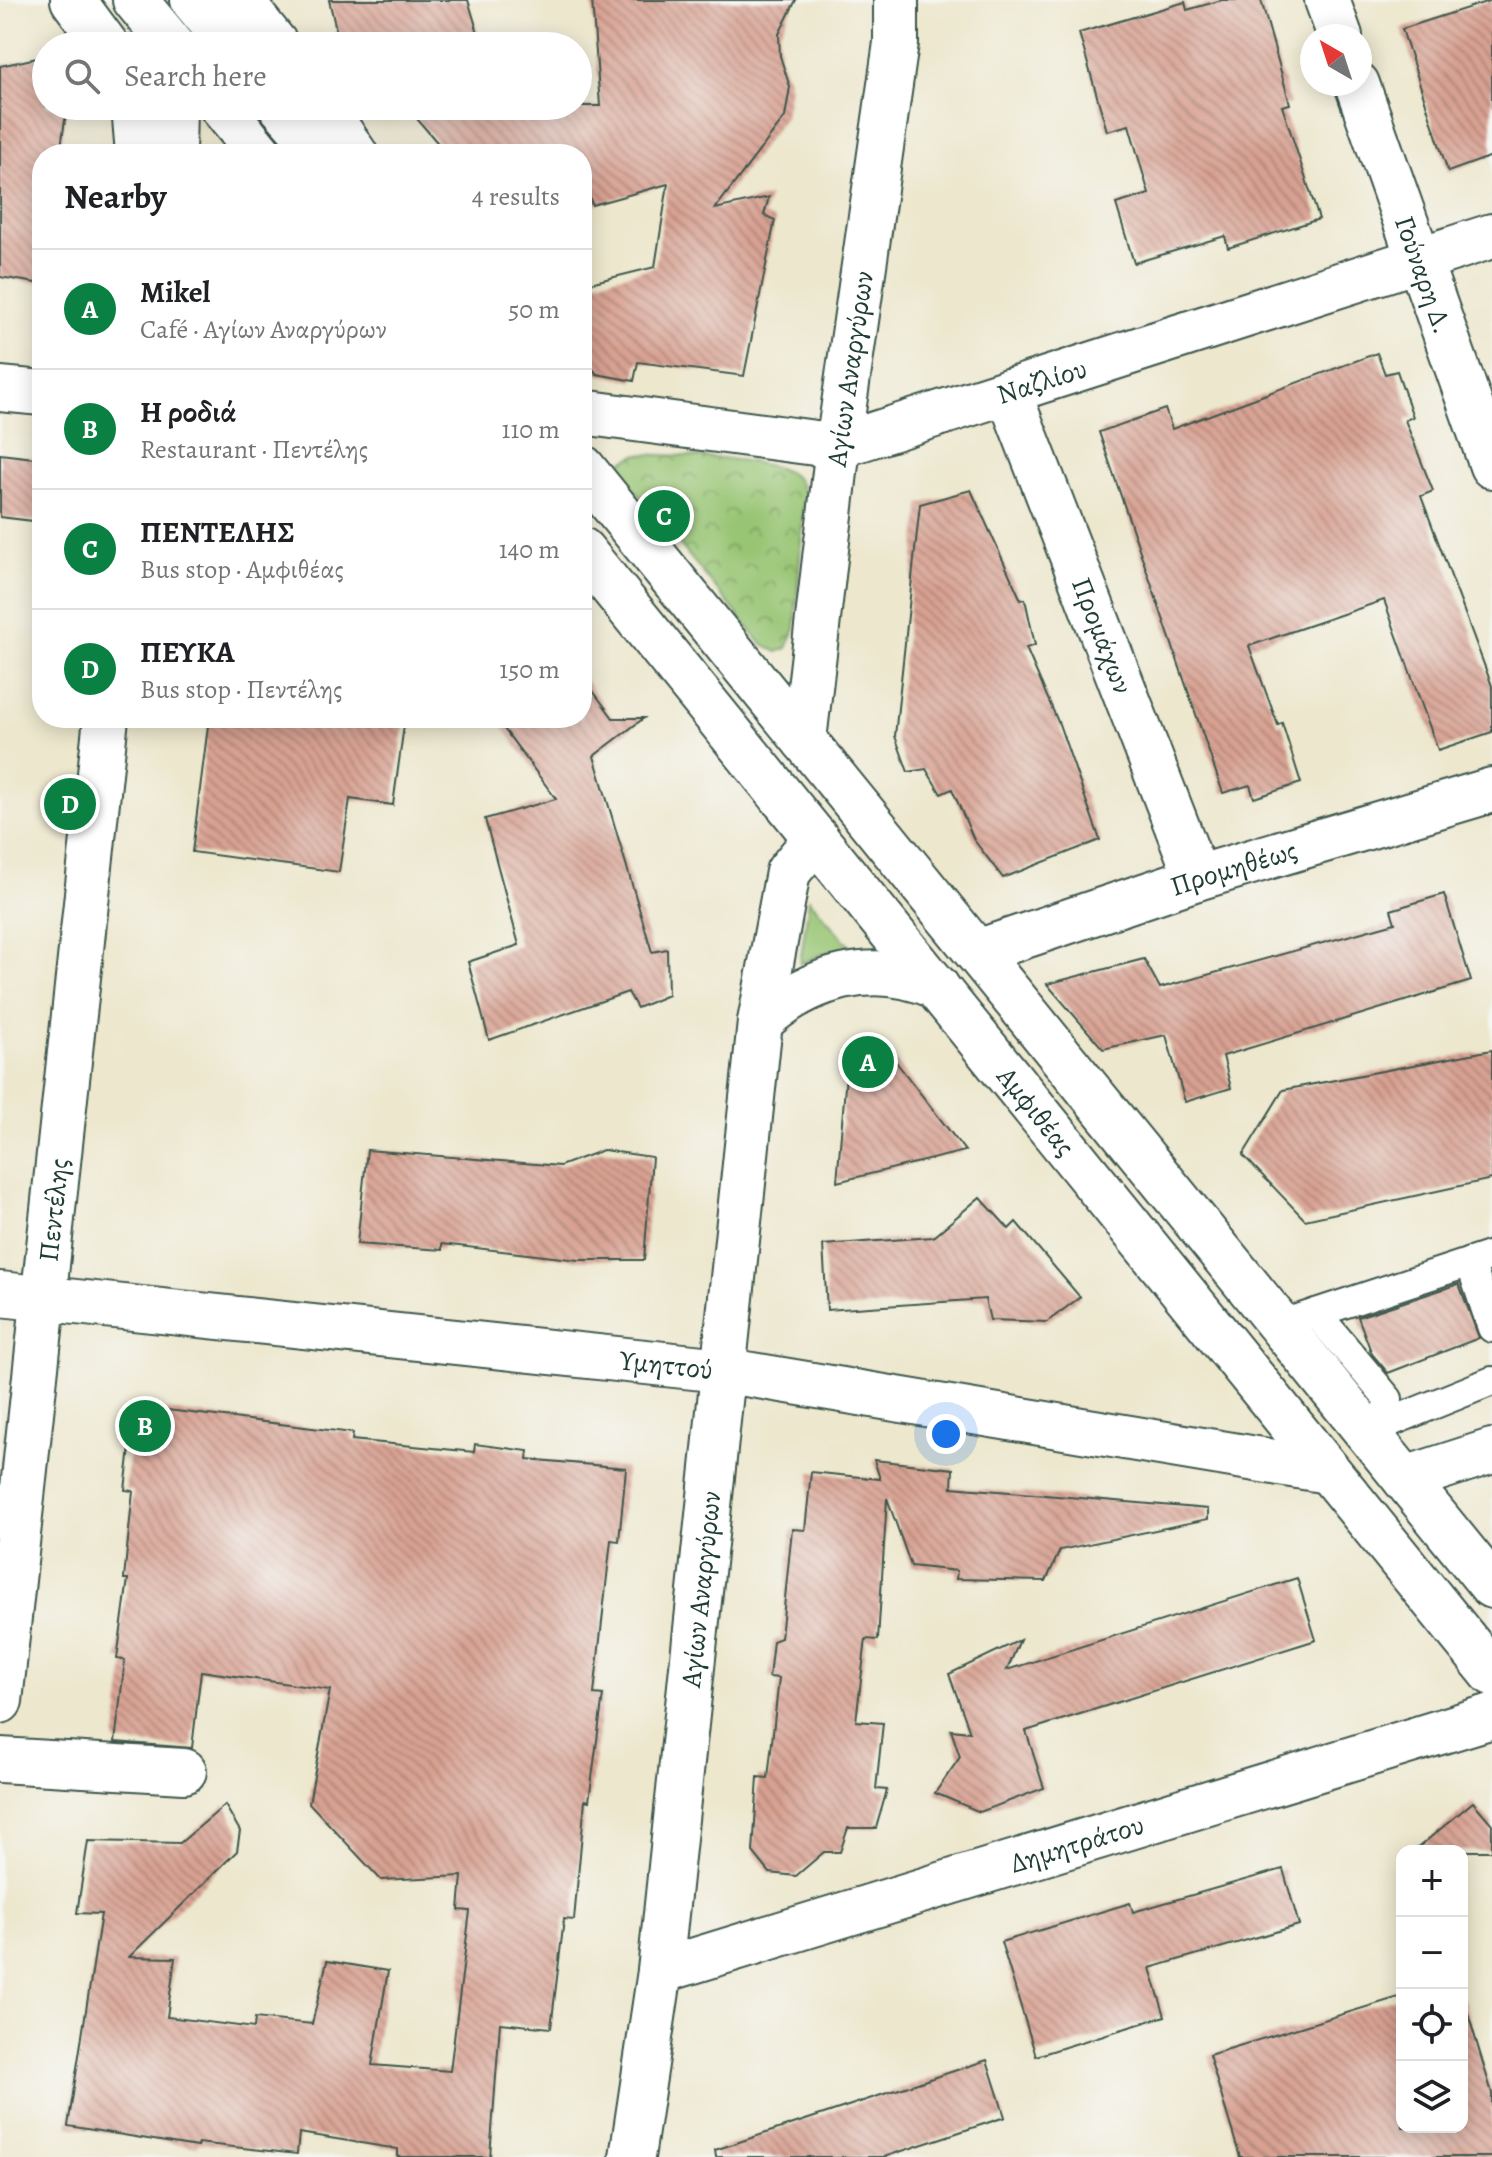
<!DOCTYPE html>
<html lang="en">
<head>
<meta charset="utf-8">
<style>
	:root { --surface:#fff; --page:#f2f2f2; --text:#202124; --muted:#757577; --line:#e0e0e0; --accent:#0b8043 }
	body { margin:0; font-family:Alegreya,serif; background:var(--page); color:var(--text) }
	.controls { position:absolute; right:24px; bottom:24px; display:grid; overflow:hidden; border-radius:16px; box-shadow:0 4px 20px #0003 }
	.controls button { width:72px; height:72px; display:grid; place-items:center; padding:0; border:0; border-bottom:2px solid var(--line); background:var(--surface); color:var(--text); font:40px sans-serif }
	.compass { position:absolute; left:1300px; top:24px; width:72px; height:72px; border-radius:50%; background:var(--surface); box-shadow:0 4px 20px #0003; rotate:321deg }
	.you { position:absolute; left:946px; top:1434px; width:28px; height:28px; margin:-20px; border:6px solid #fff; border-radius:50%; background:#1a73e8; box-shadow:0 0 0 12px #1a73e833 }
	.badge { display:grid; place-items:center; width:52px; height:52px; border-radius:50%; background:var(--accent); color:#fff; font-size:26px; font-weight:700 }
	.pin { position:absolute; translate:-50% -50%; border:4px solid #fff; box-shadow:0 2px 8px #0006 }
	.list { margin:0; padding:0; list-style:none }
	h2 { display:flex; justify-content:space-between; align-items:center; height:104px; margin:0; padding:0 32px; font-size:34px }
	h2 small { font-size:26px; font-weight:400; color:var(--muted) }
	.list li { display:grid; grid-template-columns:52px 1fr auto; gap:24px; align-items:center; box-sizing:border-box; height:120px; padding:0 32px; border-top:2px solid var(--line) }
	.list b { display:block; font-size:30px; white-space:nowrap }
	.list p { margin:0; font-size:26px; white-space:nowrap; color:var(--muted) }
	.list em { font-size:26px; font-style:normal; color:var(--muted) }
	.icon { flex:none; width:44px; height:44px; fill:none; stroke:currentColor; stroke-width:2; stroke-linecap:round; stroke-linejoin:round }
	.map { position:relative; flex:none; width:1492px; height:2157px; overflow:hidden }
	.search { position:absolute; background:var(--surface); box-shadow:0 4px 20px #0003; left:32px; top:32px; width:560px; height:88px; display:flex; align-items:center; gap:20px; box-sizing:border-box; padding:0 28px; border-radius:44px; color:var(--muted); font-size:30px }
	.panel { position:absolute; background:var(--surface); box-shadow:0 4px 20px #0003; left:32px; top:144px; width:560px; height:584px; border-radius:32px }
	.map>svg:first-child { display:block }
	.grass { fill:#98c573; stroke:#5c8154; stroke-width:2 }
	.park { fill:url(#park-crowns); stroke:#5c8154; stroke-width:2 }
	.building { fill:url(#building-back-hatch) }
	.lines { fill:none; stroke-linecap:round; stroke-linejoin:round }
	.service-casing { stroke:#3e564b; stroke-width:32 }
	.minor-casing { stroke:#3e564b; stroke-width:48 }
	.tertiary-casing { stroke:#3e564b; stroke-width:48 }
	.secondary-casing { stroke:#3e564b; stroke-width:48 }
	.service { stroke:#fff; stroke-width:28 }
	.minor { stroke:#fff; stroke-width:44 }
	.tertiary { stroke:#fff; stroke-width:44 }
	.secondary { stroke:#fff; stroke-width:44 }
	.labels { text-anchor:middle; stroke-width:6; stroke-linejoin:round; paint-order:stroke }
	.street-label { font-size:28px; fill:#1f3d34; stroke:#f6f6f2 }
</style>
</head>
<body>
<div class="map">
<svg width="1492" height="2157" viewBox="0 0 1492 2157">
	<defs>
		<pattern id="park-crowns" width="20" height="18" patternUnits="userSpaceOnUse" patternTransform="scale(2)"><rect width="20" height="18" fill="#98c573"/><path d="M2 6a3 3 0 1 1 6 0M12 15a3 3 0 1 1 6 0" fill="none" stroke="#7ba15f"/></pattern>
		<pattern id="building-back-hatch" width="6" height="6" patternUnits="userSpaceOnUse" patternTransform="scale(2)"><rect width="6" height="6" fill="#d8a192"/><path d="M-1 5l2 2M0 0l6 6M5-1l2 2" fill="none" stroke="#af8478"/></pattern>
	</defs>
	<rect width="100%" height="100%" fill="#f6f6f2"/>
	<filter id="ink" filterUnits="userSpaceOnUse"><feTurbulence type="fractalNoise" baseFrequency=".0125" numOctaves="2"/><feDisplacementMap in="SourceGraphic" scale="16" xChannelSelector="R" yChannelSelector="G"/><feConvolveMatrix kernelMatrix="1 2 1 2 8 2 1 2 1" color-interpolation-filters="sRGB"/></filter>
	<filter id="wash" filterUnits="userSpaceOnUse"><feTurbulence type="fractalNoise" baseFrequency=".006" numOctaves="4" result="noise"/><feDisplacementMap in="SourceGraphic" scale="32" xChannelSelector="R" yChannelSelector="G"/><feGaussianBlur stdDeviation="1.8" result="paint"/><feColorMatrix in="noise" values="0 0 0 0 0 0 0 0 0 0 0 0 0 0 0 0 0 1.4 0 .05"/><feComposite in="paint" operator="in"/></filter>
	<g filter="url(#wash)">
		<rect width="100%" height="100%" fill="#ede7cd"/>
		<path class="grass" d="M809 899 851 948 825 953 800 964Z"/>
		<path class="park" d="M639 454C672 456 773 456 795 477 800 482 802 488 804 494L795 629 787 648 777 652 760 642 621 473 619 463Z"/>
		<g id="blocks">
			<g class="building">
				<path d="M329 0H468L482 46H340Z"/>
				<path d="M592 0H796L779 34 780 56 790 87 785 117 715 209 769 197 764 215 775 220 744 376 638 362 634 381 597 374 582 357V285L655 267 668 184 592 205 582 170V154H447L406 106H600Z"/>
				<path d="M1222 0H1261L1290 104 1282 106 1319 219 1228 248 1225 236 1134 263 1116 204 1149 194 1129 125 1107 131 1079 33 1185 2 1187 10Z"/>
				<path d="M1492 0V156L1448 172 1402 29Z"/>
				<path d="M46 56V106H67L60 154H42V284L0 277V66Z"/>
				<path d="M1377 353 1385 374 1397 371 1413 417 1405 420 1433 491 1421 496 1492 686V732L1438 750 1384 600 1249 646 1278 725 1282 723 1301 783 1254 798 1250 785 1223 793 1099 432 1165 409 1172 429Z"/>
				<path d="M0 454 42 459V522L0 517Z"/>
				<path d="M971 490 1021 600 1025 599 1035 645 1026 648 1059 724 1100 840 1003 878 974 840 952 789 941 794 926 769 908 772 895 736 920 504Z"/>
				<path d="M582 676 613 718H644L594 756 652 952 667 949 668 995 637 1008 628 992 489 1040 468 962 519 945 485 819 556 799 496 718H582Z"/>
				<path d="M209 718H405L393 805 350 799 339 872 192 852Z"/>
				<path d="M1444 894 1471 981 1223 1056 1231 1088 1185 1102 1166 1035 1103 1049 1047 984 1144 959 1160 988 1395 923 1391 910Z"/>
				<path d="M886 1049 965 1151 837 1182 847 1063Z"/>
				<path d="M1492 1050V1179L1305 1220 1243 1155 1283 1090Z"/>
				<path d="M367 1150 560 1166 603 1150 652 1157 644 1260H579L442 1244V1250L357 1244Z"/>
				<path d="M980 1197 1009 1229 1016 1222 1080 1297 1047 1322 990 1320 985 1299 827 1310 823 1245 933 1237Z"/>
				<path d="M1459 1284 1479 1338 1388 1373 1372 1354 1358 1317Z"/>
				<path d="M135 1406 353 1433 352 1440 474 1452 475 1444 528 1451 527 1459 626 1468 619 1541 611 1540 594 1694 603 1695 589 1801 585 1800 574 1920 564 1919 551 2028 500 2023 490 2157H398V2149L299 2133 297 2154 198 2143 197 2147 68 2126 101 1914 77 1913 88 1841 180 1843 225 1805 240 1831 237 1851 129 1957 175 1958 167 2017 254 2028 255 2018 312 2024 327 1961 388 1971 372 2065 450 2071 470 1911 459 1910 462 1876 381 1880 309 1803 330 1690 201 1671 192 1748 115 1742 125 1660 117 1659 128 1579H124L133 1491 125 1490Z"/>
				<path d="M874 1460 953 1469 952 1487 1208 1509V1519L1060 1550 1046 1581 956 1579 957 1571 911 1566 887 1498 878 1640 866 1639 856 1721 883 1723 876 1789 887 1790 876 1828H848L840 1852H824L796 1876 770 1873 753 1852 758 1777 768 1778 779 1678 769 1677 773 1641 781 1638 792 1529 805 1530 811 1472 880 1479Z"/>
				<path d="M1297 1578 1316 1640 1026 1731 1044 1788 980 1812 935 1793 960 1757 951 1730 970 1732 949 1674 1020 1640 1007 1670Z"/>
				<path d="M1473 1802 1492 1824V1851H1414Z"/>
				<path d="M1283 1869 1299 1925 1150 1968 1165 2016 1036 2056 1001 1942 1130 1903 1133 1912Z"/>
				<path d="M1462 1994 1492 2093V2157H1240L1209 2055 1402 1996V2127H1462Z"/>
				<path d="M987 2060 1005 2117 884 2157H716L715 2150Z"/>
			</g>
		</g>
	</g>
	<g filter="url(#ink)">
		<use href="#blocks" fill-opacity="0" stroke="#3e564b" stroke-width="2"/>
		<g class="lines">
			<g class="service-casing">
				<g id="service">
					<path d="M1470 1262 1492 1328"/>
					<path d="M1316 1313 1492 1255"/>
					<path d="M1280 1325 1316 1313 1388 1399 1382 1450"/>
					<path d="M1388 1423 1492 1381"/>
				</g>
			</g>
			<g class="minor-casing">
				<g id="minor">
					<path d="M73 0 107 46"/>
					<path d="M1327 0 1340 36"/>
					<path id="s1" d="M1357 84 1492 466"/>
					<path d="M134 106 138 154"/>
					<path d="M0 389 42 393"/>
					<path id="s2" d="M1008 391 1197 878"/>
					<path id="s3" d="M582 412 838 446 1492 236"/>
					<path id="s4" d="M804 740 838 446 896 43V0"/>
					<path id="s5" d="M977 952 1197 878 1492 790"/>
					<path d="M760 1022C809 976 875 959 937 987"/>
					<path id="s6" d="M0 1294 722 1370 1328 1471"/>
					<path d="M1405 1479 1492 1451"/>
					<path id="s7" d="M0 1701 106 718"/>
					<path d="M0 1760 184 1771"/>
					<path id="s8" d="M660 1971 1492 1716"/>
					<path id="s9" d="M632 2157 660 1971 760 1022 788 872 816 838"/>
				</g>
			</g>
			<g class="tertiary-casing">
				<g id="tertiary">
					<path d="M240 0 277 46"/>
					<path d="M323 106 355 154"/>
				</g>
			</g>
			<g class="secondary-casing">
				<g id="secondary">
					<path d="M135 0 173 46"/>
					<path d="M193 0 231 46"/>
					<path d="M221 106 260 154"/>
					<path d="M281 106 323 154"/>
					<path d="M173 154 174 106"/>
					<path d="M582 467 1492 1586"/>
					<path id="s10" d="M582 550 1492 1673"/>
				</g>
			</g>
			<use href="#service" class="service"/>
			<use href="#minor" class="minor"/>
			<use href="#tertiary" class="tertiary"/>
			<use href="#secondary" class="secondary"/>
		</g>
	</g>
	<g class="labels">
		<g class="street-label">
			<text dy="10" stroke="none"><textPath href="#s1" startOffset="202">Γούναρη Δ.</textPath></text>
			<text dy="10" stroke="none"><textPath href="#s4" startOffset="374">Αγίων Αναργύρων</textPath></text>
			<text dy="10" stroke="none"><textPath href="#s3" startOffset="472">Ναζλίου</textPath></text>
			<text dy="10" stroke="none"><textPath href="#s2" startOffset="262">Προμάχων</textPath></text>
			<text dy="10" stroke="none"><textPath href="#s5" startOffset="270">Προμηθέως</textPath></text>
			<text dy="10" stroke="none"><textPath href="#s10" startOffset="722">Αμφιθέας</textPath></text>
			<text dy="10" stroke="none"><textPath href="#s7" startOffset="494">Πεντέλης</textPath></text>
			<text dy="10" stroke="none"><textPath href="#s6" startOffset="670">Υμηττού</textPath></text>
			<text dy="10" stroke="none"><textPath href="#s9" startOffset="572">Αγίων Αναργύρων</textPath></text>
			<text dy="10" stroke="none"><textPath href="#s8" startOffset="436">Δημητράτου</textPath></text>
		</g>
	</g>
</svg>
<div class="controls">
<button>+</button>
<button>−</button>
<button><svg class="icon" aria-label="locate" viewBox="0 0 24 24"><circle cx="12" cy="12" r="6"/><path d="M12 2v4M12 18v4M2 12h4M18 12h4"/></svg></button>
<button><svg class="icon" aria-label="layers" viewBox="0 0 24 24"><path d="M12 4l9 5-9 5-9-5zM3 14l9 5 9-5"/></svg></button>
</div>
<svg class="compass" viewBox="-18 -18 36 36"><path d="M0-13l5 13h-10z" fill="#e53935"/><path d="M0 13l5-13h-10z" fill="#757577"/></svg>
<div class="you"></div>
<div class="pin badge" style="left:868px;top:1062px">A</div>
<div class="pin badge" style="left:145px;top:1426px">B</div>
<div class="pin badge" style="left:664px;top:516px">C</div>
<div class="pin badge" style="left:70px;top:804px">D</div>
<div class="search"><svg class="icon" aria-label="search" viewBox="0 0 24 24"><circle cx="10" cy="10" r="6"/><path d="M15 15l6 6"/></svg>Search here</div>
<section class="panel">
<h2>Nearby<small>4 results</small></h2>
<ul class="list">
<li><span class="badge">A</span><div><b>Mikel</b><p>Café · Αγίων Αναργύρων</p></div><em>50 m</em></li>
<li><span class="badge">B</span><div><b>Η ροδιά</b><p>Restaurant · Πεντέλης</p></div><em>110 m</em></li>
<li><span class="badge">C</span><div><b>ΠΕΝΤΕΛΗΣ</b><p>Bus stop · Αμφιθέας</p></div><em>140 m</em></li>
<li><span class="badge">D</span><div><b>ΠΕΥΚΑ</b><p>Bus stop · Πεντέλης</p></div><em>150 m</em></li>
</ul>
</section>
</div>
</body>
</html>
